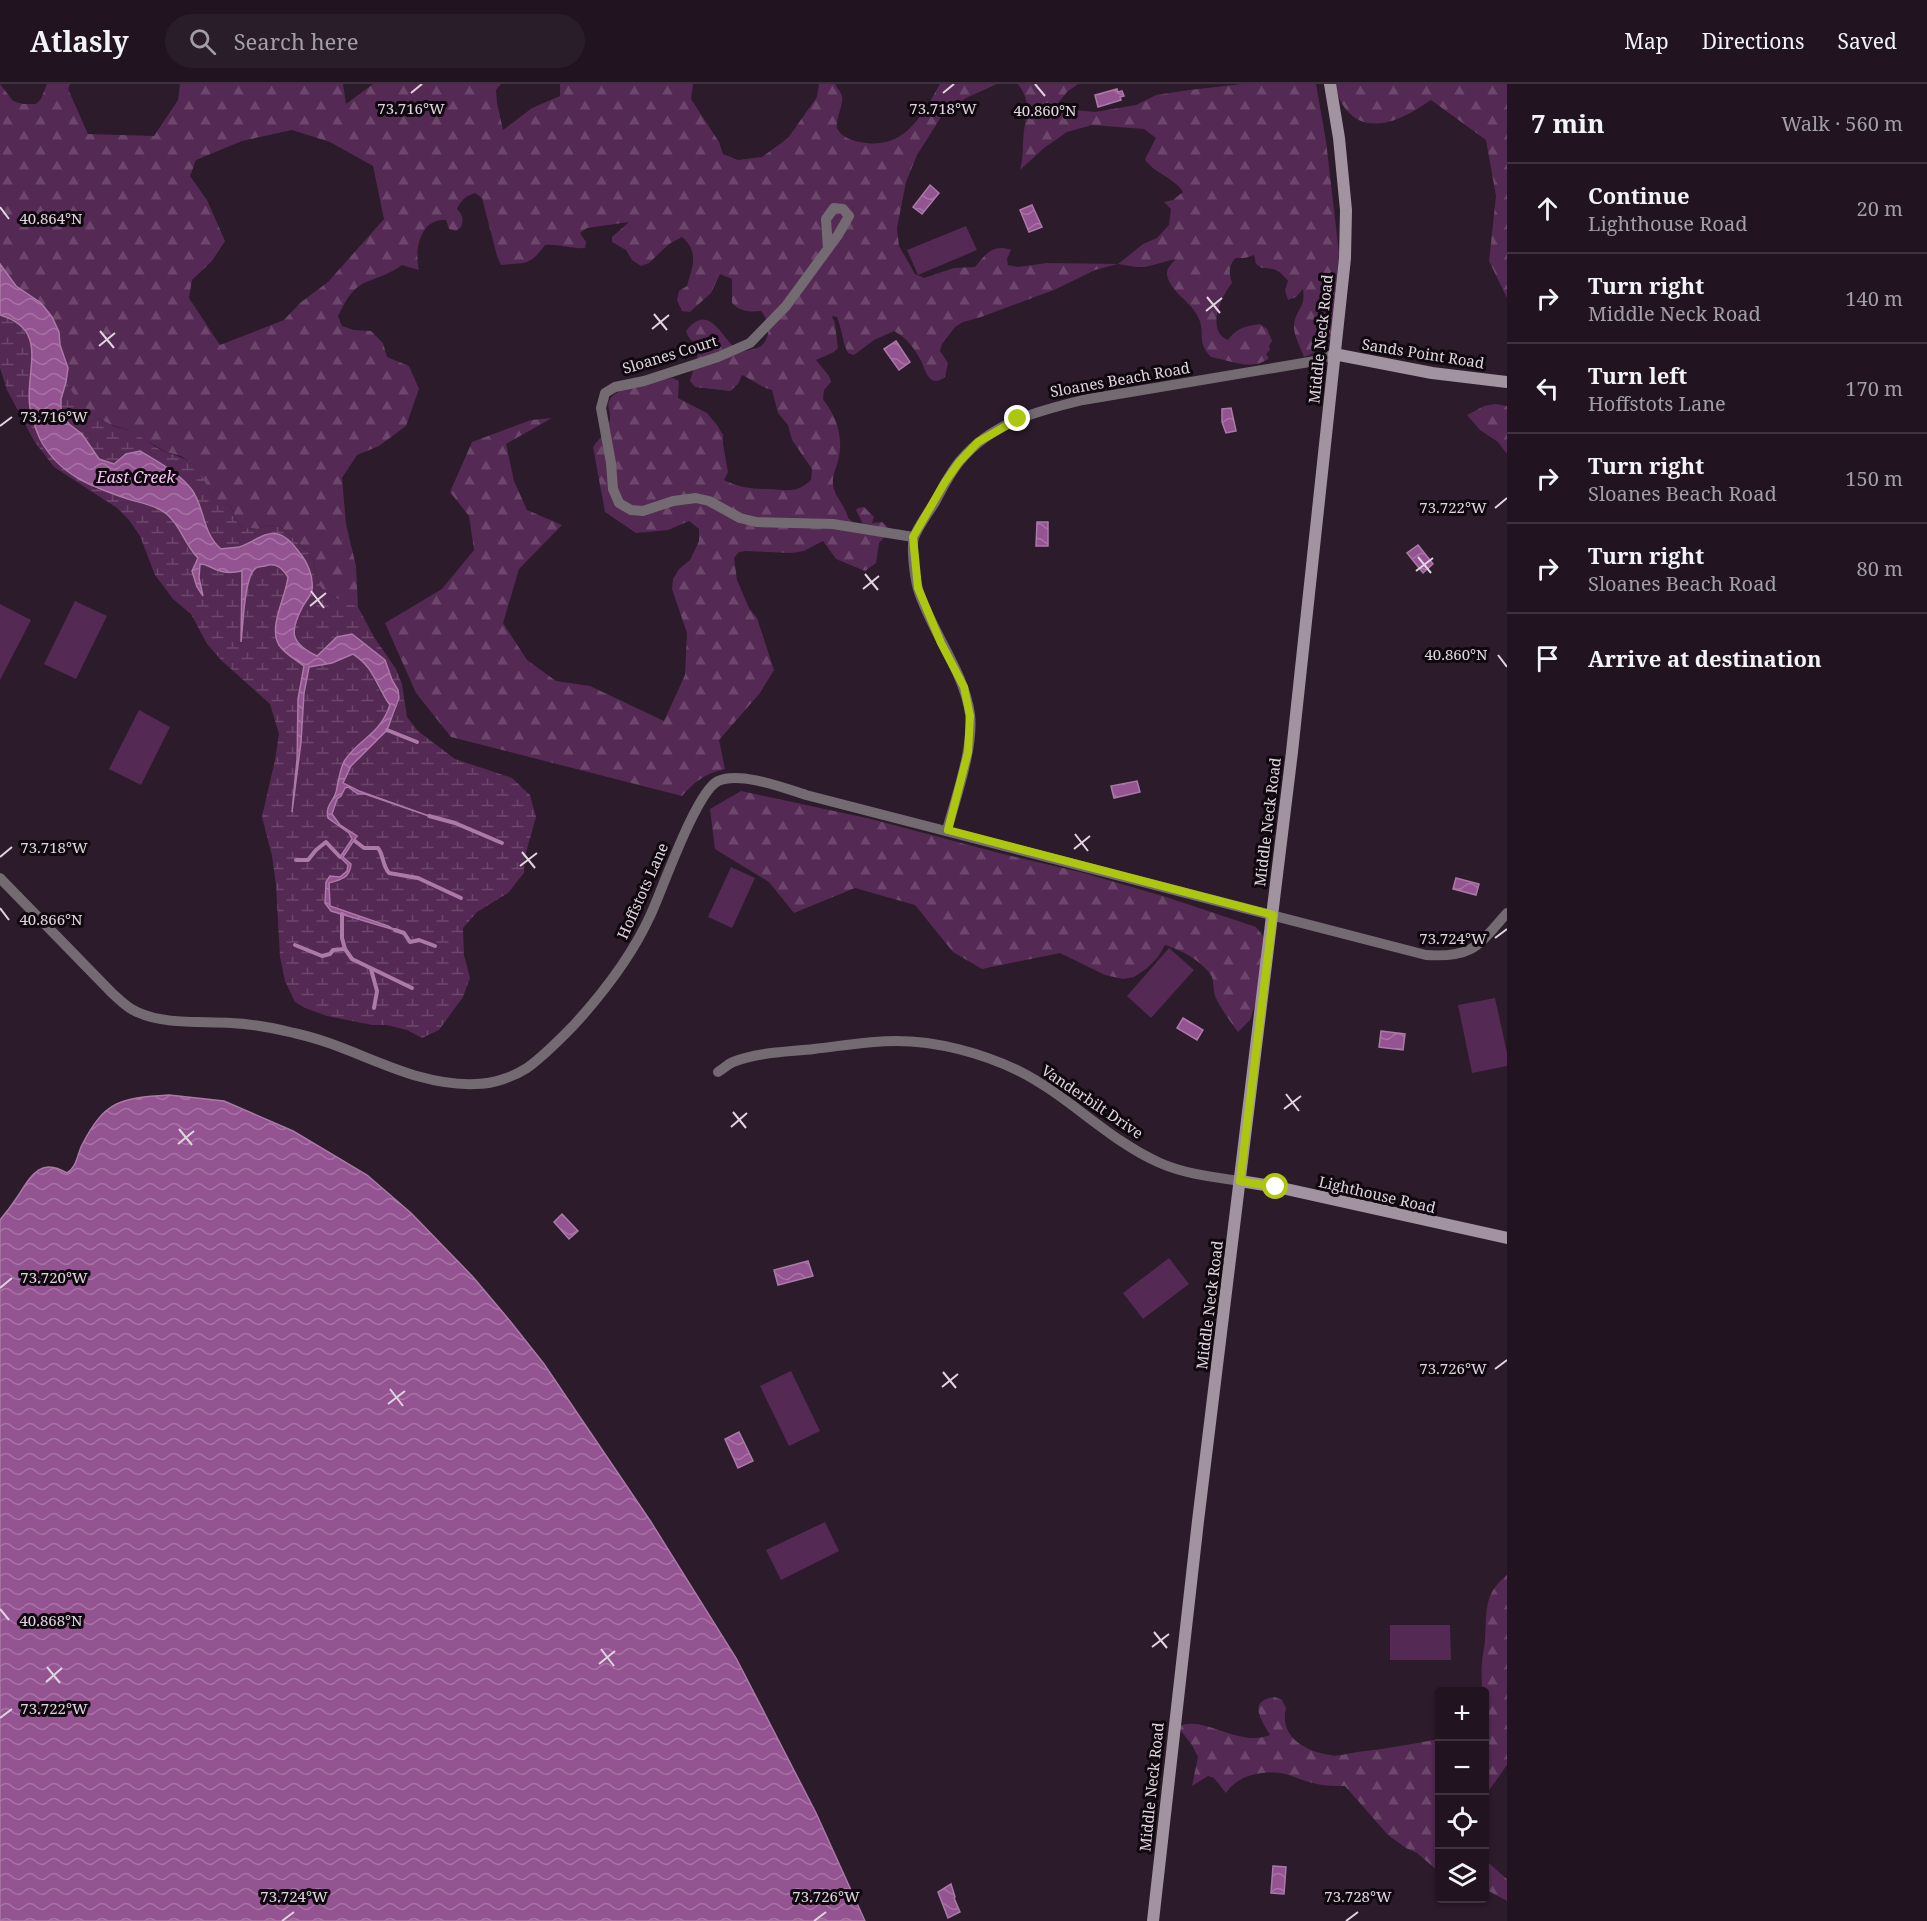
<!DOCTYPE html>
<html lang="en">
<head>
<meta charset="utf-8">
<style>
	:root { --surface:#211420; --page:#291d29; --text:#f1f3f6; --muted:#a29ea5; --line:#3e333e }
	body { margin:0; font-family:"Noto Serif",serif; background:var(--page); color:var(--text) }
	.controls { position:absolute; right:18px; bottom:18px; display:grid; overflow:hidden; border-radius:6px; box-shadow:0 2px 4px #0004 }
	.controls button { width:54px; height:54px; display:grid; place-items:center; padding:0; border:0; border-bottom:2px solid var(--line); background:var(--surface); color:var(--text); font:30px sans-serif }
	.stop { position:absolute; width:18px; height:18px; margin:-14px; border:4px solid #adc60f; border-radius:50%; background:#fff }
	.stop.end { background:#adc60f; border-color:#fff; box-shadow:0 2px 6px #0008 }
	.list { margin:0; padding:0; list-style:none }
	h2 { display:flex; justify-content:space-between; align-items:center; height:78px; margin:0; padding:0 24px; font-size:26px }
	h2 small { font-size:20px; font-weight:400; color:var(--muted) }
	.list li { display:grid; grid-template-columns:39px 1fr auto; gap:18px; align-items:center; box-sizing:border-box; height:90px; padding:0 24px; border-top:2px solid var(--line) }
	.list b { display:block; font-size:22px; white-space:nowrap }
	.list p { margin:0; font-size:20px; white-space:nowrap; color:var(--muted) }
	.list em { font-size:20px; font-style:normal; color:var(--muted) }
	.icon { flex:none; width:33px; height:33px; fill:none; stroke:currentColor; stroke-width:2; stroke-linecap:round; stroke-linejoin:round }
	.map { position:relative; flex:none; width:1507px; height:1837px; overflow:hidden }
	header { display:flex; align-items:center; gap:36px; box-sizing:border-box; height:84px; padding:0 30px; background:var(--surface); border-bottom:2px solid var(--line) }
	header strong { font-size:28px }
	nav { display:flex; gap:33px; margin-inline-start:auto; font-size:21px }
	.search { width:420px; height:54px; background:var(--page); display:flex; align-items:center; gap:15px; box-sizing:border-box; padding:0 21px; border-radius:33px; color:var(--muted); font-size:22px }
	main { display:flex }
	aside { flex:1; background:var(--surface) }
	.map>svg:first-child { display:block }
	.forest { fill:url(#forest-firs); fill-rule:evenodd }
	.wetland { fill:url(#wetland-marsh) }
	.green { fill:#542953 }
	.water { fill:url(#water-waves); stroke:#ab7aa8; stroke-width:1.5 }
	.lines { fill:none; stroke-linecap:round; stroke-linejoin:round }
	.stream { stroke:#ab7aa8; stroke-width:4 }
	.street { stroke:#736a72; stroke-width:10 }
	.secondary { stroke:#a293a1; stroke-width:12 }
	.route { stroke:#adc60f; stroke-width:8 }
	.ticks { fill:none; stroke:#e0d5df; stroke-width:2 }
	.labels { text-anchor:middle; stroke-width:6; stroke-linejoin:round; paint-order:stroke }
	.street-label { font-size:15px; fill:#e0d5df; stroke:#10080f }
	.water-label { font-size:16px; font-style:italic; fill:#f8c2f4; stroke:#10080f }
	.ticks-label { font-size:15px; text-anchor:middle; fill:#e0d5df; stroke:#10080f; stroke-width:6; stroke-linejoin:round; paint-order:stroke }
</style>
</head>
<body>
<header>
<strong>Atlasly</strong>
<div class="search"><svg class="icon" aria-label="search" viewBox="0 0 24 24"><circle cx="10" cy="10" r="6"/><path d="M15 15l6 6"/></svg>Search here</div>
<nav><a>Map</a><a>Directions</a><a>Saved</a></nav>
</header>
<main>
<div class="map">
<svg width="1507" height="1837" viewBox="0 0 1507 1837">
	<defs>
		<pattern id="forest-firs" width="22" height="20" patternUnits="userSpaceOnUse" patternTransform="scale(1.5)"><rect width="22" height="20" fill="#542953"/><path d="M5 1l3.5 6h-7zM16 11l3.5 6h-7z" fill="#6c476b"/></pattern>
		<pattern id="wetland-marsh" width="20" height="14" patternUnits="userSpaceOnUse" patternTransform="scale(1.5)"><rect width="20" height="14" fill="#542953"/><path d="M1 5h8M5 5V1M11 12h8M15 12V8" fill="none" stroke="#6c476b"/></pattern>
		<pattern id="water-waves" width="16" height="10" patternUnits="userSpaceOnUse" patternTransform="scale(1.5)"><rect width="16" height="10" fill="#945391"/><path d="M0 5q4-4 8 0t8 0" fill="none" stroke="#a873a5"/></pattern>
	</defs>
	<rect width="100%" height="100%" fill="#2c1b2b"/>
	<g class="forest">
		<path d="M0 0 13 17 23 20H36L41 15 47 0H70L68 5 88 50 154 52 178 16 180 0H343L346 20 373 0H501L496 6 497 19 503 46 532 24 560 12V0H693L691 15 719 58 723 70 738 76 762 73 788 54 817 13 819 0H835C837 4 841 8 842 12 844 20 835 36 837 44 840 52 852 57 860 58 904 67 921 33 940 0H997L966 14 943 30 917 71 906 98 897 144 899 162 915 190 924 194 954 184 975 183C986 169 994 160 1011 166L1007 175 1008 181 1018 183 1047 179 1118 180 1143 160 1157 154 1169 141 1171 125 1164 118 1173 116 1183 108C1174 93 1154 90 1145 75L1156 54 1144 45 1092 41 1067 48 1044 64 1020 86C1024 72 1022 60 1024 47 1027 27 1031 18 1018 0H1078L1067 8 1058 19 1065 25 1095 28 1136 21 1156 11 1189 6 1242 0H1316L1326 57 1339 169 1331 254C1323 264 1316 269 1304 273 1301 264 1293 251 1294 241 1295 226 1306 224 1303 205L1296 213 1288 216 1285 206 1288 197C1280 187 1276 184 1262 184L1256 180 1254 171 1245 174H1236C1228 181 1229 190 1232 199 1223 210 1210 236 1220 250 1222 253 1225 254 1228 256 1237 244 1245 242 1260 240L1267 245 1272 257 1269 262 1270 266 1266 270 1269 274C1252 288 1230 276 1211 273 1195 256 1207 248 1197 231 1190 217 1169 207 1167 190 1167 183 1172 179 1176 175L1145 183H1136L1118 180 1095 186 1054 206 981 233 963 238 955 243 942 260 940 267 948 279 945 293C928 306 925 283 920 275 913 263 907 254 894 247L874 256 854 271 848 269C842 257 842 245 837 233L832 232 835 240 838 264 834 268 816 276 829 292 831 298 824 306 823 315C837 334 844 353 838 377 836 384 832 393 833 400 834 413 846 422 848 434L853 438 863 440 856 426 858 424 864 423 874 433 872 439 882 438 891 446 879 459 876 479 865 487 836 475 823 457 804 467 791 469 746 467 739 468 734 474 737 496 749 524 757 534 774 586 760 609 719 656 725 685C706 689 694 698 682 712L451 653 416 609 385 539 442 505 474 466 469 432 450 408 472 358 531 336 552 334 506 360 514 397 527 426 562 441 519 485 503 539 527 576 556 597 590 602 664 637 685 591 687 549 672 505 673 495 679 485 690 476 699 457V445L689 437 668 446 636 449 605 428 593 363C600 353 611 344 610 331 610 325 607 323 609 317 615 302 658 296 673 294L679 297 678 314 707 329 717 341 723 351V360L728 388 724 396C738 403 750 405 766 405 785 405 795 411 811 396L812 385 792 356 788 341 778 329 772 306C760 303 753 296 742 291L738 300 730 307 695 303 690 297C692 288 700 272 697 263 693 256 688 255 686 247 705 222 717 243 730 259 733 263 738 266 742 268 747 266 756 265 761 262 772 253 769 236 761 227 749 228 741 228 732 219V195L720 190 711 209 690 228 682 227 677 216 679 207 687 202C692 184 700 168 682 153L669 160 649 179 641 182 632 176 626 166 612 158V153L629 138 587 144 580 149 586 158 585 164C571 165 559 160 545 161 529 183 526 178 501 181L497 172 482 114 475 109C466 112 461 116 457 125 464 131 465 142 456 147L449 145 446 136C420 134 414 166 419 186L402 181C390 190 378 193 364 199 351 205 344 220 338 232L342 242 354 246 371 247 383 259 387 273 409 282 419 305 406 342 379 362 357 371 342 394 346 440 356 482 358 523 326 510 319 501 313 476 306 466 281 443 268 441 258 445 243 444 236 437 231 422 218 418 206 402 195 382 181 372 166 368 126 345 111 341 90 330 73 311 66 298 68 284 60 261 59 248 41 219 15 202 0 180ZM292 46 330 58 373 82 384 135 328 198 300 219 284 236 220 261 189 214 192 196 212 177 225 157 207 116 190 92 196 76 242 57Z"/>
		<path d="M1335 0H1507V214L1489 177 1496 112 1486 56 1431 16C1404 35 1363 57 1341 18 1338 13 1337 6 1335 0Z"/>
		<path d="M1495 320 1507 322V370L1498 358 1480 346 1467 331 1484 322Z"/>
		<path d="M741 707 871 735 999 769 1084 789 1166 813 1256 843 1263 852 1265 868 1256 918 1250 936 1238 948C1230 937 1221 925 1215 912 1213 906 1214 899 1212 893 1204 878 1181 866 1165 861L1158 873 1146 885 1134 893 1123 895 1105 891 1060 869 982 885 953 868 915 821 855 804 794 829 769 798 715 765 710 725Z"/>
		<path d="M1507 1491V1681L1485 1712 1484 1608 1482 1607C1482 1598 1481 1588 1482 1579 1482 1571 1485 1563 1485 1555 1487 1528 1483 1510 1507 1491Z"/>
		<path d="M1275 1613 1282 1616 1286 1624C1279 1652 1304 1667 1330 1671 1338 1673 1349 1669 1357 1668 1385 1665 1412 1660 1439 1655V1788L1417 1769 1406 1764 1388 1751 1345 1702C1336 1702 1326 1702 1317 1700 1306 1698 1296 1693 1285 1690 1265 1686 1238 1690 1226 1709L1214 1694 1208 1692 1192 1702 1198 1673 1192 1661 1178 1643C1201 1629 1239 1664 1270 1651 1261 1636 1247 1616 1275 1613Z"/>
		<path d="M1484 1775 1507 1795V1817L1485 1805Z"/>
	</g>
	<path class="wetland" d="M0 231C44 244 32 287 30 323L94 404 160 425 179 443 198 474 194 480 199 494V480C208 480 210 484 218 487 226 490 234 489 242 487V551C243 538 245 499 250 490 254 484 260 483 266 481 277 478 282 484 288 493L286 509 281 521 284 566 304 582 298 615 295 699 301 658 304 609 309 583 332 579 353 570 367 579 381 610 390 621 377 646 355 665 330 718 328 734 349 749 353 755 340 773 348 781 347 787 340 793 333 792 326 798 325 819 336 829 381 840 330 822 329 798 343 796 351 780 343 773 355 757 346 744 340 741 332 730 337 715 341 712 345 704 348 703 398 722 343 700 350 682 387 646 396 626 398 606 392 596 385 576 352 550 325 563 317 573C279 553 296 536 312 507L304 474 292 459 278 450 264 451 240 463 221 465C205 451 200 427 193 408L126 370 114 380 99 375 82 350 69 340 61 328V315L66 298C77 317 92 334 113 342 120 344 127 345 135 349 145 355 155 364 166 368 176 372 183 373 191 379 209 392 203 414 231 422L236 437 243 444 258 445 268 441 281 443 306 466 313 476 319 501 326 510 358 523 374 553 396 585 402 600 407 633 418 647 455 675 512 694 530 711 536 733 525 772 524 789 508 809 477 828 463 844 464 871 470 894 463 913 439 946 422 954 407 946 387 941H372L327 932 305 924 295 918 285 897 280 873 276 801 272 772 262 733 275 676 279 650 270 620 222 577 207 560 191 530 173 515 155 491 140 452 129 436 117 424 54 383 34 357 7 306 0 284Z"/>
	<g class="green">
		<path d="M966 142 977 166 918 191 907 166Z"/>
		<path d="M75 517 107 532 76 595 44 580Z"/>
		<path d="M0 520 31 536 0 596Z"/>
		<path d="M139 626 170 643 141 701 109 685Z"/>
		<path d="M731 783 755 794 732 844 708 833Z"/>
		<path d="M1169 864 1194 886 1151 934 1127 912Z"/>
		<path d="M1495 914 1507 969V982L1472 989 1458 921Z"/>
		<path d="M1169 1174 1189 1200 1143 1235 1123 1209Z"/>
		<path d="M791 1287 820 1347 789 1362 760 1302Z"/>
		<path d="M825 1438 839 1467 781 1496 766 1466Z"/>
		<path d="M1390 1541H1450L1451 1576H1390Z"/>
	</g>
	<g class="water">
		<path d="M1117 5 1118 8 1122 7 1124 12 1120 13 1121 16 1098 23 1095 11Z"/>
		<path d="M930 101 939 109 922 130 913 123Z"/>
		<path d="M1032 121 1042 143 1029 148 1020 126Z"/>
		<path d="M0 180 16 202 41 219 52 233 59 248 60 261 68 284 66 298 61 315V329L69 340 82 350 99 375 114 380 126 370 140 367C158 378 179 389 192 406 205 424 202 449 221 465 226 464 233 464 239 463 252 460 263 447 278 450 286 452 294 461 299 468 307 477 314 493 312 506 311 511 306 517 303 522 289 548 290 559 317 572L337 553 352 550 385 576 392 596 398 606 399 614 387 646 351 682 343 699 359 707 429 732 365 710H358L348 703 345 704 341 712 337 715 332 730 340 741 357 752 343 773 351 780C350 794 341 796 329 799L330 822 388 842 395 846 331 827 325 819 326 798 330 792 340 793 347 787 348 781 340 773 352 755 349 749 328 734C325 722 333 718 336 708 339 697 339 686 345 676 361 653 379 652 390 621 375 601 376 585 353 570L332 579 309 583 304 609 301 658 292 728 297 675 298 615 304 582C296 576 284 569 279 561 268 543 286 513 288 493 282 484 276 478 265 482 262 483 259 482 256 484 244 491 243 544 241 558L242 487C234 488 228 490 220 487 212 485 208 480 200 480L199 494 203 512 197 503 192 487 198 474C183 459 179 435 159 425 149 420 138 418 128 415 92 403 59 391 40 355 36 346 32 334 30 324 24 288 51 246 0 231Z"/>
		<path d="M896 257 910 278 899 286 884 265Z"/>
		<path d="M1231 324 1236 347 1226 349 1222 338V325Z"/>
		<path d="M1037 438H1048V462H1036Z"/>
		<path d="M1418 461 1433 480 1423 489 1407 469Z"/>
		<path d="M1137 697 1140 708 1114 714 1111 702Z"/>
		<path d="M1456 794 1479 800 1476 811 1453 805Z"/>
		<path d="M1183 934 1203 946 1197 956 1177 944Z"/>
		<path d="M1381 947 1405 950 1403 966 1379 963Z"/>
		<path d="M169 1011 224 1017 293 1047 367 1091 411 1129 473 1193 510 1237 544 1280 651 1438 736 1574 816 1729 865 1837H0V1136C6 1129 12 1121 18 1112 31 1092 40 1073 67 1089 77 1083 77 1071 82 1061 105 1016 121 1014 169 1011Z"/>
		<path d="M562 1130 578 1147 569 1155 554 1138Z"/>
		<path d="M808 1177 813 1192 778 1201 774 1186Z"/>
		<path d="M739 1348 753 1377 738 1384 725 1355Z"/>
		<path d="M1273 1782 1286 1783 1284 1810 1271 1809Z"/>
		<path d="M951 1800 955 1813 954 1814 960 1828 948 1834 938 1808Z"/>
	</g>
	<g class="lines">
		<g class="stream">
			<path d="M387 646 417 658"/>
			<path d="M429 732 455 739 502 759"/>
			<path d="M355 757 364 764H378C384 772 382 781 389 789L418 794 461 814"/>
			<path d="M296 776H308L316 766 326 758 340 773"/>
			<path d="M342 830V854L345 865 352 875 412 904"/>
			<path d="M395 846 404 849 410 858 419 856 435 862"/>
			<path d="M295 861 322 872 330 870 333 866 345 865"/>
			<path d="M371 885 377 907 374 924"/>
		</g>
		<g class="street">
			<path d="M828 165 826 135 834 124 843 125 849 132 838 151 786 222 750 259 718 273 644 297 615 303 605 309 601 324 611 379 613 405 619 419 631 426 643 427 673 417 696 414 709 417 740 434 756 438 833 440 913 453"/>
			<path d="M947 746C956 713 974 663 970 630 964 587 931 547 918 505 915 494 910 460 915 451 920 440 927 430 934 420 942 405 949 390 960 377 991 339 1037 327 1083 316L1315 277 1334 270"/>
			<path d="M0 794 112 909C120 916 127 924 137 928 165 941 201 937 231 939 252 940 274 944 294 949 356 962 411 1003 476 1000 493 1000 513 993 527 984 545 971 559 956 574 941 605 907 632 872 651 830 663 804 696 708 718 697 740 687 784 704 806 711L1426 871C1473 874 1478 862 1507 829"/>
			<path d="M718 988C723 985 728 980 733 978 758 968 788 968 814 965 841 962 868 957 896 957 937 957 982 969 1019 987 1069 1012 1108 1056 1160 1079 1185 1090 1213 1093 1240 1097"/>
		</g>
		<g class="secondary">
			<path d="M1334 270 1432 289 1507 298"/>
			<path d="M1240 1097 1277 1103 1507 1154"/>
			<path d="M1153 1837 1198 1437 1292 668 1345 174 1346 126 1339 54 1330 0"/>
		</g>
	</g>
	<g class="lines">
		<path class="route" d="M1018 335 978 358 959 378 945 398 913 453 918 504 941 559 964 603 970 632 968 668 948 746 1273 831 1240 1097 1276 1103"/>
	</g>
	<path class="ticks" d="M1035 0 1045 12M411 9 422 0M943 9 954 0M0 123 9 135M1207 213 1220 229M1206 227 1222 214M654 230 667 246M652 245 669 231M100 247 114 264M99 262 115 249M0 342 12 333M1495 424 1507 414M1418 473 1431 489M1416 487 1433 474M865 490 878 506M863 505 879 492M311 507 324 524M310 522 326 509M1498 571 1507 583M1075 750 1088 767M1074 765 1090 752M522 768 535 784M0 773 12 763M520 782 537 769M0 824 9 836M1495 854 1507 845M1286 1010 1299 1027M1284 1025 1301 1012M733 1028 746 1044M731 1043 747 1029M179 1045 192 1061M178 1060 194 1047M0 1204 12 1194M1495 1285 1507 1276M943 1288 956 1304M942 1303 958 1290M390 1305 403 1322M388 1320 405 1307M0 1525 9 1536M1154 1548 1167 1564M1152 1563 1169 1550M601 1565 614 1582M599 1580 615 1567M47 1583 60 1599M46 1598 62 1584M0 1634 12 1625M282 1837 294 1828M814 1837 826 1828M1346 1837 1358 1828"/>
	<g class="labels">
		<g class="street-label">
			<text transform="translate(1321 255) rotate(-84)" y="5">Middle Neck Road</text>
			<text transform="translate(1423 270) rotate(9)" y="5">Sands Point Road</text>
			<text transform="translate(670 271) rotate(-17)" y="5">Sloanes Court</text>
			<text transform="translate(1120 296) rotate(-10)" y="5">Sloanes Beach Road</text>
			<text transform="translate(1268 738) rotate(-83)" y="5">Middle Neck Road</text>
			<text transform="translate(643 807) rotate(-66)" y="5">Hoffstots Lane</text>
			<text transform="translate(1092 1018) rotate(34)" y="5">Vanderbilt Drive</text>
			<text transform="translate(1377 1111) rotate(13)" y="5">Lighthouse Road</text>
			<text transform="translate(1210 1221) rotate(-83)" y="5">Middle Neck Road</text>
			<text transform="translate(1152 1703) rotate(-84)" y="5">Middle Neck Road</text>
		</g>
		<g class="water-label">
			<text x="136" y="399">East Creek</text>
		</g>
	</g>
	<g class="ticks-label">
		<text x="411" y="30">73.716°W</text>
		<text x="943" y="30">73.718°W</text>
		<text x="1045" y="32">40.860°N</text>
		<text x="51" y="140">40.864°N</text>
		<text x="54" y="338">73.716°W</text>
		<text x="1453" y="429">73.722°W</text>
		<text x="1456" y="576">40.860°N</text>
		<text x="54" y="769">73.718°W</text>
		<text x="51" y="841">40.866°N</text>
		<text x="1453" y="860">73.724°W</text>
		<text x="54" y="1199">73.720°W</text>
		<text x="1453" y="1290">73.726°W</text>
		<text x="51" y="1542">40.868°N</text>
		<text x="54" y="1630">73.722°W</text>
		<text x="294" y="1818">73.724°W</text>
		<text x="826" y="1818">73.726°W</text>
		<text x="1358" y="1818">73.728°W</text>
	</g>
</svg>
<div class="controls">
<button>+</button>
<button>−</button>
<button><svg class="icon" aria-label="locate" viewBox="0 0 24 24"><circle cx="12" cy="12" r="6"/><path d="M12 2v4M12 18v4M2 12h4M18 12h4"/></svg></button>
<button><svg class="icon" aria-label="layers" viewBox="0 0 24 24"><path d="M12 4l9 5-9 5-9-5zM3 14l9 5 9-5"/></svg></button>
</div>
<div class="stop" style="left:1276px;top:1103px"></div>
<div class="stop end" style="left:1018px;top:335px"></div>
</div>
<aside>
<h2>7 min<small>Walk · 560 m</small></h2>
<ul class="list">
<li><svg class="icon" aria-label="ahead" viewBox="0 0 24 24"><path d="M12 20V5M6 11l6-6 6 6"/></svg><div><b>Continue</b><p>Lighthouse Road</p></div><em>20 m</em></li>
<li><svg class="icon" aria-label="right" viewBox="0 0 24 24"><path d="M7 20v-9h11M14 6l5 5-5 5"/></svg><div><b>Turn right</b><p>Middle Neck Road</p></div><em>140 m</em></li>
<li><svg class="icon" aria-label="left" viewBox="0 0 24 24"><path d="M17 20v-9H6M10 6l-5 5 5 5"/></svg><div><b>Turn left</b><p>Hoffstots Lane</p></div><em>170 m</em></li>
<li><svg class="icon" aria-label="right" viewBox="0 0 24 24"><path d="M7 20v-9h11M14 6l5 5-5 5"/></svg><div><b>Turn right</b><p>Sloanes Beach Road</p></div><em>150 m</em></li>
<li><svg class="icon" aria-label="right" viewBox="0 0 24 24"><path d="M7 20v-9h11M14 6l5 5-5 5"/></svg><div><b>Turn right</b><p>Sloanes Beach Road</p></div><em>80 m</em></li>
<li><svg class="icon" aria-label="arrive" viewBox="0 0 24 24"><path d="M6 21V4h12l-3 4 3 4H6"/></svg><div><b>Arrive at destination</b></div></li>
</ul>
</aside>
</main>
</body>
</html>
